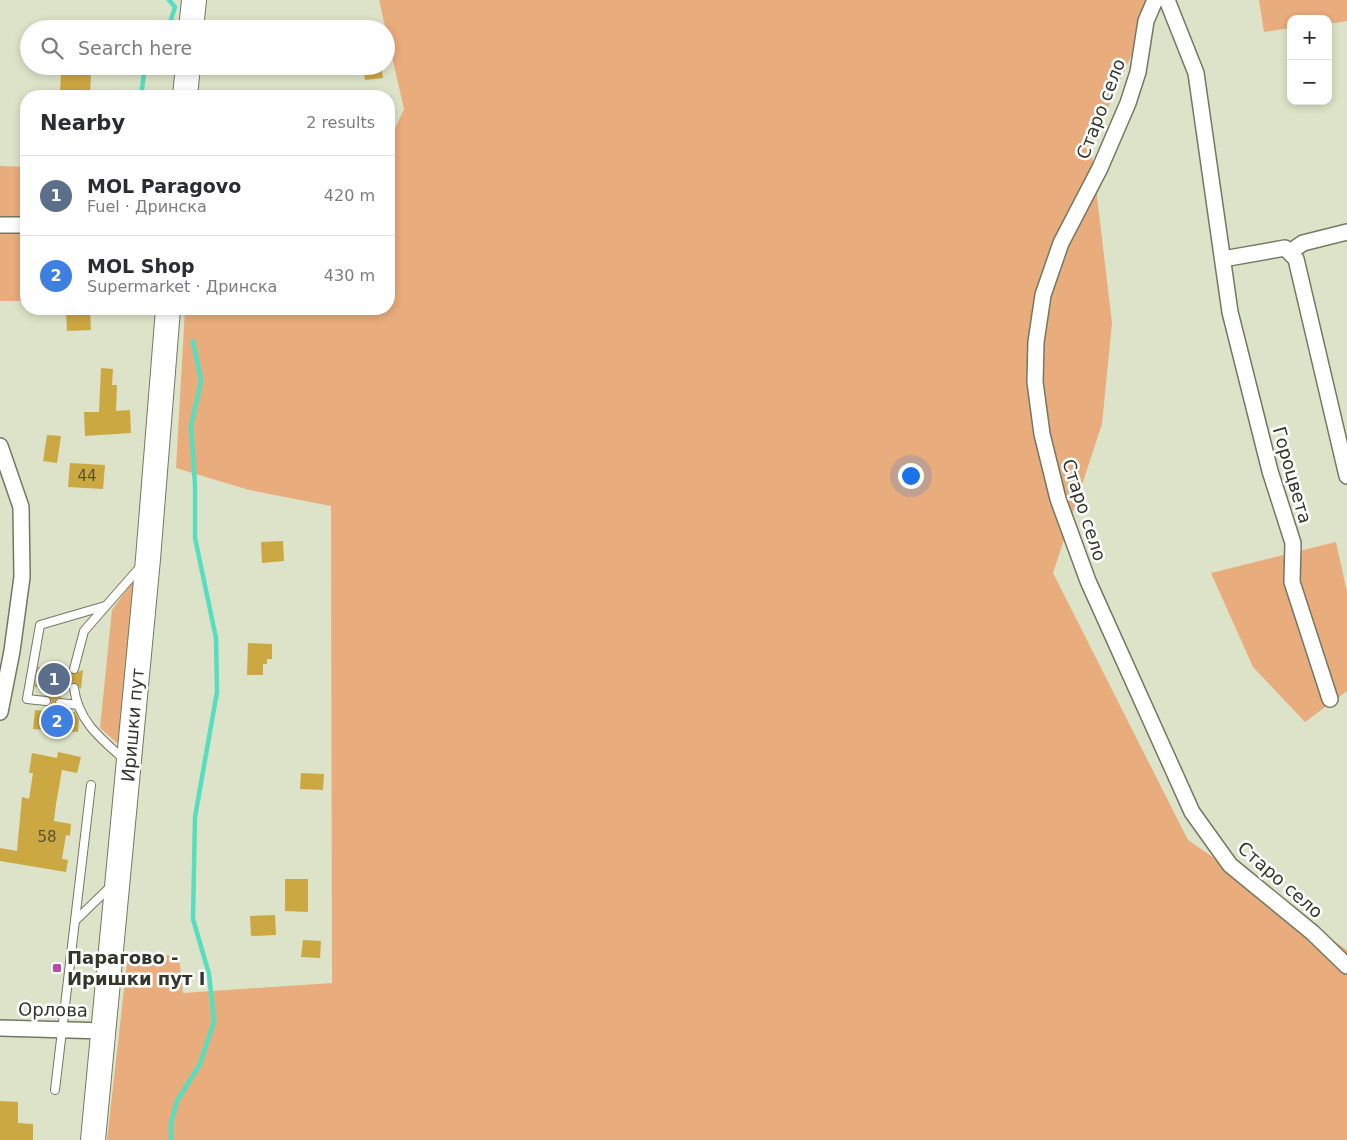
<!DOCTYPE html>
<html lang="en">
<head>
<meta charset="utf-8">
<style>
	:root { --surface:#fff; --page:#f2f2f3; --text:#2b2b33; --muted:#7c7c81; --line:#e1e1e2; --accent:#b84cac }
	body { margin:0; font-family:"DejaVu Sans",sans-serif; background:var(--page); color:var(--text) }
	.controls { position:absolute; right:15px; top:15px; display:grid; overflow:hidden; border-radius:10px; box-shadow:0 2px 8px #0003 }
	.controls button { width:45px; height:45px; display:grid; place-items:center; padding:0; border:0; border-bottom:1px solid var(--line); background:var(--surface); color:var(--text); font:25px sans-serif }
	.you { position:absolute; left:910px; top:475px; width:18px; height:18px; margin:-12px; border:4px solid #fff; border-radius:50%; background:#1a73e8; box-shadow:0 0 0 8px #1a73e833 }
	.badge { display:grid; place-items:center; width:32px; height:32px; border-radius:50%; background:var(--accent); color:#fff; font-size:16px; font-weight:700 }
	.pin { position:absolute; translate:-50% -50%; border:2px solid #fff; box-shadow:0 1px 5px #0006 }
	.list { margin:0; padding:0; list-style:none }
	h2 { display:flex; justify-content:space-between; align-items:center; height:65px; margin:0; padding:0 20px; font-size:21px }
	h2 small { font-size:16px; font-weight:400; color:var(--muted) }
	.list li { display:grid; grid-template-columns:32px 1fr auto; gap:15px; align-items:center; box-sizing:border-box; height:80px; padding:0 20px; border-top:1px solid var(--line) }
	.list b { display:block; font-size:19px; white-space:nowrap }
	.list p { margin:0; font-size:16px; white-space:nowrap; color:var(--muted) }
	.list em { font-size:16px; font-style:normal; color:var(--muted) }
	.icon { flex:none; width:28px; height:28px; fill:none; stroke:currentColor; stroke-width:2; stroke-linecap:round; stroke-linejoin:round }
	.map { position:relative; flex:none; width:1347px; height:1140px; overflow:hidden }
	.search { position:absolute; background:var(--surface); box-shadow:0 2px 8px #0003; left:20px; top:20px; width:375px; height:55px; display:flex; align-items:center; gap:12px; box-sizing:border-box; padding:0 18px; border-radius:28px; color:var(--muted); font-size:19px }
	.panel { position:absolute; background:var(--surface); box-shadow:0 2px 8px #0003; left:20px; top:90px; width:375px; height:225px; border-radius:20px }
	.map>svg:first-child { display:block }
	.green { fill:#e9ac7c }
	.lines { fill:none; stroke-linecap:round; stroke-linejoin:round }
	.stream { stroke:#57dec1; stroke-width:4.5 }
	.building { fill:#cca843 }
	.service-casing { stroke:#737960; stroke-width:10 }
	.minor-casing { stroke:#737960; stroke-width:18 }
	.primary-casing { stroke:#737960; stroke-width:26 }
	.service { stroke:#fff; stroke-width:8 }
	.minor { stroke:#fff; stroke-width:15 }
	.primary { stroke:#fff; stroke-width:24 }
	.poi-dot { fill:#b84cac; stroke:#fff; stroke-width:2 }
	.labels { text-anchor:middle; stroke-width:5; stroke-linejoin:round; paint-order:stroke }
	.number-label { font-size:15px; fill:#595231 }
	.street-label { font-size:18px; fill:#33362b; stroke:#fff }
	.poi-label { font-size:18px; font-weight:bold; fill:#33362b; stroke:#fff; text-anchor:start }
</style>
</head>
<body>
<div class="map">
<svg width="1347" height="1140" viewBox="0 0 1347 1140">
	<rect width="100%" height="100%" fill="#dde3c8"/>
	<g class="green">
		<path d="M379 0H1156L1091 146 1112 323 1102 424 1053 573 1188 840 1347 950V1140H107L128 954 179 956 183 993 332 983 331 506 249 490 176 468 185 309H389V141L404 109Z"/>
		<path d="M1259 0H1347V21L1328 24V19H1291V28L1264 32Z"/>
		<path d="M0 166 26 167V301H0Z"/>
		<path d="M1336 542 1347 592V691L1305 722 1253 667 1211 573Z"/>
		<path d="M142 569 125 750 100 728 112 610Z"/>
	</g>
	<g class="lines">
		<g class="stream">
			<path d="M168 29 175 7 169 0"/>
			<path d="M141 96 145 66"/>
			<path d="M150 309 152 312"/>
			<path d="M171 1140V1123L177 1101 200 1064 214 1021 209 974 193 919 195 817 217 692 216 638 195 538V485L191 426 201 381 193 341"/>
		</g>
	</g>
	<g class="building">
		<path d="M363 66H381L383 78 365 80Z"/>
		<path d="M61 73 91 74 90 95 60 93Z"/>
		<path d="M90 310 91 330 67 331 66 312Z"/>
		<path d="M101 368 113 369 112 385H117L116 411 130 410 131 433 85 436 84 412H99Z"/>
		<path d="M47 435 61 436 57 463 43 461Z"/>
		<path d="M70 463 105 465 103 489 68 487Z"/>
		<path d="M283 541 284 561 262 563 261 542Z"/>
		<path d="M248 643 272 644V659H267V664H263V675H247Z"/>
		<path d="M38 667 68 669 73 674 83 670 81 689 73 682 68 688H61V697L56 699 54 703 60 711 75 712 79 720 78 732 33 729 35 710 45 711V707L50 705 52 701 46 695V687H35Z"/>
		<path d="M58 752 81 757 77 773 62 770 56 804 54 821 71 824 70 836 66 835 62 859 68 860 66 872 0 861V848L17 851 22 797 29 799 33 773H29L32 753 57 758Z"/>
		<path d="M301 773 324 774 323 790 300 789Z"/>
		<path d="M285 879H308V912L285 911Z"/>
		<path d="M275 915 276 935 251 936 250 916Z"/>
		<path d="M303 940 321 941 320 958 301 957Z"/>
		<path d="M0 1101 18 1102V1123L33 1124V1140H0Z"/>
	</g>
	<g class="lines">
		<g class="service-casing">
			<g id="service">
				<path d="M74 669 84 631 141 566"/>
				<path d="M74 688C78 721 101 739 125 760"/>
				<path d="M46 701 27 699 40 625 105 606"/>
				<path d="M60 703 78 705"/>
				<path d="M76 920 112 885"/>
				<path d="M55 1090 91 785"/>
			</g>
		</g>
		<g class="minor-casing">
			<g id="minor">
				<path d="M1155 0 1146 21 1138 72 1128 103 1100 168 1061 243 1043 295 1036 342 1035 382 1042 434 1058 499 1088 581 1192 812 1230 865 1313 933 1347 966"/>
				<path d="M1167 0 1196 73 1230 312 1270 471 1293 543 1292 582 1330 699"/>
				<path d="M0 225H26"/>
				<path d="M1290 252 1303 243 1347 232"/>
				<path d="M1223 259 1285 248 1296 259 1347 476"/>
				<path d="M0 446 21 507 22 577 12 651 0 712"/>
				<path d="M0 1028 105 1031"/>
			</g>
		</g>
		<g class="primary-casing">
			<g id="primary">
				<path d="M191 29 194 0"/>
				<path d="M185 96 188 66"/>
				<path d="M93 1140 148 559 168 309"/>
			</g>
		</g>
		<use href="#service" class="service"/>
		<use href="#minor" class="minor"/>
		<use href="#primary" class="primary"/>
	</g>
	<rect class="poi-dot" x="52" y="963" width="10" height="10" rx="2.5"/>
	<g class="labels">
		<g class="number-label">
			<text x="87" y="481">44</text>
			<text x="47" y="842">58</text>
		</g>
		<g class="street-label">
			<text transform="translate(1101 109) rotate(-69)" y="6">Старо село</text>
			<text transform="translate(1292 475) rotate(74)" y="6">Гороцвета</text>
			<text transform="translate(1084 510) rotate(72)" y="6">Старо село</text>
			<text transform="translate(133 725) rotate(-85)" y="6">Иришки пут</text>
			<text transform="translate(1280 880) rotate(41)" y="6">Старо село</text>
			<text transform="translate(53 1010) rotate(1)" y="6">Орлова</text>
		</g>
		<g class="poi-label">
			<text x="67" y="964">Парагово -<tspan x="67" dy="21">Иришки пут I</tspan></text>
		</g>
	</g>
</svg>
<div class="controls">
<button>+</button>
<button>−</button>
</div>
<div class="you"></div>
<div class="pin badge" style="left:54px;top:679px;background:#5c6f8a">1</div>
<div class="pin badge" style="left:57px;top:721px;background:#3f7fe0">2</div>
<div class="search"><svg class="icon" aria-label="search" viewBox="0 0 24 24"><circle cx="10" cy="10" r="6"/><path d="M15 15l6 6"/></svg>Search here</div>
<section class="panel">
<h2>Nearby<small>2 results</small></h2>
<ul class="list">
<li><span class="badge" style="background:#5c6f8a">1</span><div><b>MOL Paragovo</b><p>Fuel · Дринска</p></div><em>420 m</em></li>
<li><span class="badge" style="background:#3f7fe0">2</span><div><b>MOL Shop</b><p>Supermarket · Дринска</p></div><em>430 m</em></li>
</ul>
</section>
</div>
</body>
</html>
